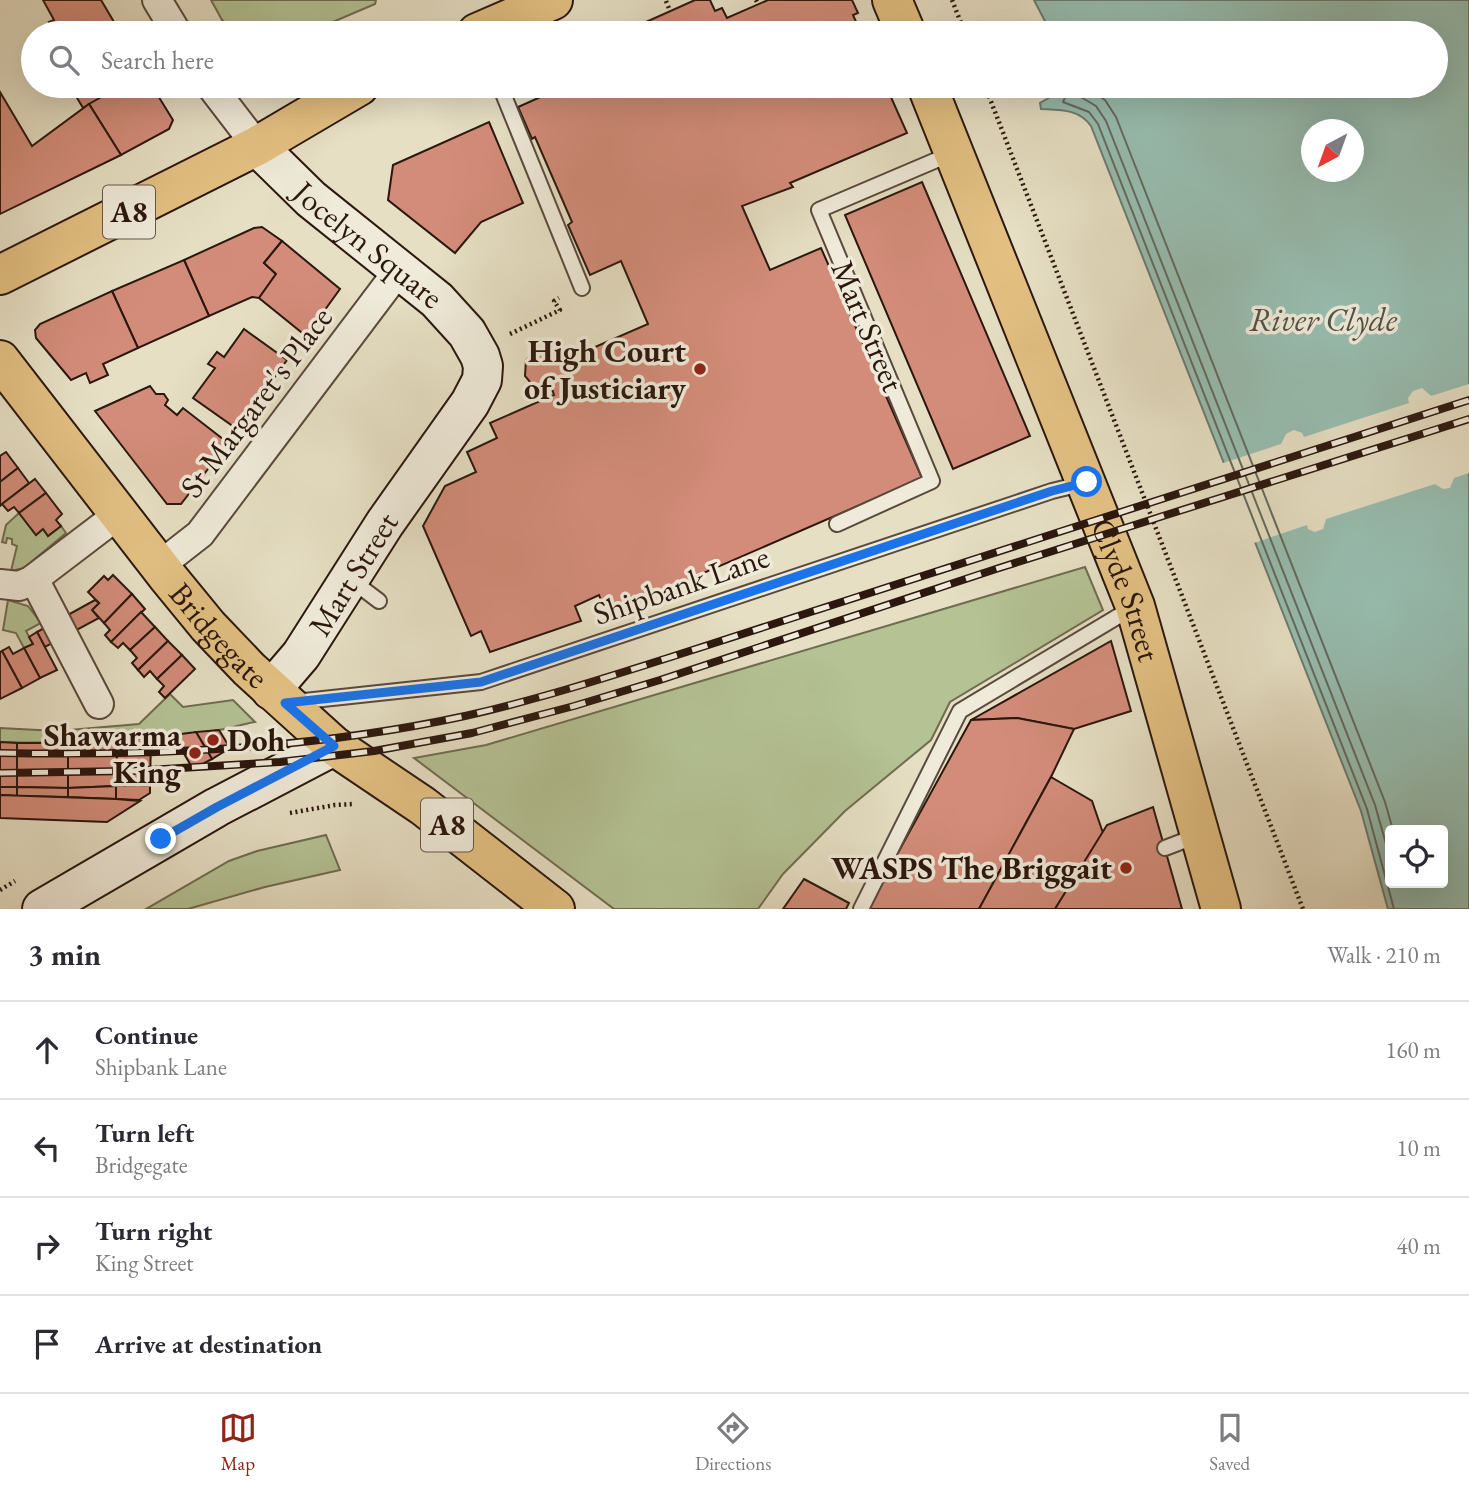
<!DOCTYPE html>
<html lang="en">
<head>
<meta charset="utf-8">
<style>
	:root { --surface:#fff; --page:#f2f2f3; --text:#2b2b33; --muted:#7c7c81; --line:#e1e1e2; --accent:#8f2418 }
	body { margin:0; font-family:"EB Garamond",serif; background:var(--page); color:var(--text) }
	.controls { position:absolute; right:21px; bottom:21px; display:grid; overflow:hidden; border-radius:7px; box-shadow:0 7px 28px #0002 }
	.controls button { width:63px; height:63px; display:grid; place-items:center; padding:0; border:0; border-bottom:2px solid var(--line); background:var(--surface); color:var(--text); font:35px sans-serif }
	.compass { position:absolute; left:1301px; top:119px; width:63px; height:63px; border-radius:50%; background:var(--surface); box-shadow:0 7px 28px #0002; rotate:221deg }
	.stop { position:absolute; width:21px; height:21px; margin:-16px; border:5px solid #1a73e8; border-radius:50%; background:#fff }
	.stop.end { background:#1a73e8; border-color:#fff; box-shadow:0 2px 7px #0008 }
	.list { margin:0; padding:0; list-style:none }
	h2 { display:flex; justify-content:space-between; align-items:center; height:91px; margin:0; padding:0 28px; font-size:30px }
	h2 small { font-size:23px; font-weight:400; color:var(--muted) }
	.list li { display:grid; grid-template-columns:46px 1fr auto; gap:21px; align-items:center; box-sizing:border-box; height:98px; padding:0 28px; border-top:2px solid var(--line) }
	.list b { display:block; font-size:26px; white-space:nowrap }
	.list p { margin:0; font-size:23px; white-space:nowrap; color:var(--muted) }
	.list em { font-size:23px; font-style:normal; color:var(--muted) }
	.icon { flex:none; width:38px; height:38px; fill:none; stroke:currentColor; stroke-width:2; stroke-linecap:round; stroke-linejoin:round }
	.map { position:relative; flex:none; width:1469px; height:909px; overflow:hidden }
	.search { position:absolute; background:var(--surface); box-shadow:0 7px 28px #0002; left:21px; right:21px; top:21px; height:77px; display:flex; align-items:center; gap:18px; box-sizing:border-box; padding:0 24px; border-radius:38px; color:var(--muted); font-size:26px }
	.sheet { height:483px; background:var(--surface) }
	nav { display:flex; justify-content:space-around; align-items:center; box-sizing:border-box; height:98px; border-top:2px solid var(--line); background:var(--surface); font-size:19px; color:var(--muted) }
	nav a { display:grid; justify-items:center; gap:4px }
	nav .on { color:var(--accent) }
	.map>svg:first-child { display:block }
	.green { fill:#b4c294; stroke:#706c51; stroke-width:2 }
	.water { fill:#97bdb0; stroke:#6c7b6f; stroke-width:2; fill-rule:evenodd }
	.pier { fill:#e6dfc4 }
	.lines { fill:none; stroke-linecap:round; stroke-linejoin:round }
	.shore { stroke:#616a5f; stroke-width:2 }
	.building { fill:#d38c7a; stroke:#2b170e; stroke-width:2 }
	.lane-casing { stroke:#5a493c; stroke-width:18 }
	.street-casing { stroke:#5a493c; stroke-width:32 }
	.secondary-casing { stroke:#2b170e; stroke-width:42 }
	.primary-casing { stroke:#2b170e; stroke-width:42 }
	.path { stroke:#2b170e; stroke-width:4.5; stroke-dasharray:2 3.5; stroke-linecap:butt }
	.lane { stroke:#efead9; stroke-width:14 }
	.street { stroke:#efead9; stroke-width:28 }
	.secondary { stroke:#efead9; stroke-width:38 }
	.primary { stroke:#e3c082; stroke-width:38 }
	.rail-casing { stroke:#2b170e; stroke-width:8 }
	.rail { stroke:#efead9; stroke-width:5; stroke-dasharray:16; stroke-linecap:butt }
	.route { stroke:#1a73e8; stroke-width:9 }
	.poi-dot { fill:#8f2418; stroke:#efead9; stroke-width:2.5 }
	.labels { text-anchor:middle; stroke-width:7; stroke-linejoin:round; paint-order:stroke }
	.shield { fill:#efead9; stroke:#66564b; stroke-width:2 }
	.shield-label { font-size:30px; font-weight:bold; fill:#2b170e }
	.street-label { font-size:32px; fill:#2b170e; stroke:#efead9 }
	.poi-label { font-size:32px; font-weight:bold; fill:#2b170e; stroke:#efead9; text-anchor:end }
	.water-label { font-size:33px; font-style:italic; fill:#515147; stroke:#efead9 }
</style>
</head>
<body>
<div class="map">
<svg width="1469" height="909" viewBox="0 0 1469 909">
	<rect width="100%" height="100%" fill="#e6dfc4"/>
	<filter id="stains"><feTurbulence type="fractalNoise" baseFrequency=".00286" numOctaves="4"/><feColorMatrix values="0 0 0 0 .2 0 0 0 0 .09 0 0 0 0 .02 0 0 0 .5 -.17"/></filter>
	<radialGradient id="worn" r=".72"><stop offset=".6" stop-color="#630" stop-opacity="0"/><stop offset="1" stop-color="#630" stop-opacity=".3"/></radialGradient>
	<g class="green">
		<path d="M211 0H376L375 4 307 33H236L222 20Z"/>
		<path d="M19 513 36 535 43 529 48 536 61 526 66 533 24 568 11 571 17 546 12 544V539L7 538 6 543 2 542 6 525Z"/>
		<path d="M1085 567 1103 610 950 702 931 740 845 811 783 874 758 909H614L414 758 486 745Z"/>
		<path d="M8 600 28 606 41 623 26 631 33 644 24 648 16 633 3 630Z"/>
		<path d="M170 694 183 707 233 700 255 722C242 724 233 728 219 730 146 741 73 744 0 742V728L57 731 139 724Z"/>
		<path d="M326 835 340 870 265 887 188 909H146L229 861 257 851Z"/>
	</g>
	<path class="water" d="M1034 0H1469V909H1388L1361 811 1091 126C1079 109 1061 110 1041 109L1040 103 1062 90 1065 86H1436V33H1051ZM1312 130H1354V172H1312ZM1390 830H1443V883H1390Z"/>
	<path class="pier" d="M1469 384V473L1454 478 1450 488 1443 489 1435 484 1326 519 1323 529 1315 532 1308 529 1307 525 1251 544 1220 464 1281 444 1286 434 1294 430 1302 433 1304 437 1409 403 1408 398 1413 391 1422 388 1431 396Z"/>
	<g class="lines">
		<g class="shore">
			<path d="M1070 86 1063 102 1089 112 1098 124 1367 809 1394 909"/>
			<path d="M1079 86V96L1096 106 1106 121 1375 805 1390 858"/>
			<path d="M1090 86 1091 91 1105 100 1116 117 1385 802 1393 830"/>
		</g>
	</g>
	<g class="building">
		<path d="M43 0H101L120 32 56 33 49 22 54 20Z"/>
		<path d="M695 0H710L715 11 722 8 727 18 768 0H852L858 13 853 15 861 33H629L628 30Z"/>
		<path d="M70 86H121L83 108Z"/>
		<path d="M121 86H152L173 120 169 129 121 155 89 104Z"/>
		<path d="M565 86 567 90 576 86H886L907 133 790 183 793 187 742 206 770 270 821 248 922 478 607 615 599 595 575 606 581 621 490 652 481 631 471 636 423 526 445 486 476 472 467 452 497 438 490 423 554 395 552 389 535 388 525 376 526 360 538 350 554 351 563 361 648 324 621 261 590 275 568 225 572 222 535 137 532 139 518 107Z"/>
		<path d="M0 92 32 146 89 104 121 155 0 214Z"/>
		<path d="M489 122 523 203 481 222 455 253 388 200 393 165Z"/>
		<path d="M922 182 1030 436 953 469 845 215Z"/>
		<path d="M262 227 282 241 264 263 276 274 259 298 252 297 209 316 184 260 254 228Z"/>
		<path d="M282 241 340 289 306 336 259 298 276 274 264 263Z"/>
		<path d="M184 260 209 316 138 348 112 291Z"/>
		<path d="M112 291 138 348 103 364 108 375 90 383 86 373 71 380 36 338 35 330 40 324Z"/>
		<path d="M244 329 287 360 237 429 193 398 215 368 208 364 217 352 224 357Z"/>
		<path d="M150 386 156 394H164L168 400 165 405 177 415 183 408 228 443 181 504H167L95 411Z"/>
		<path d="M6 452 18 468 0 482V456Z"/>
		<path d="M18 468 29 483 0 506V482Z"/>
		<path d="M35 479 46 493 19 513 14 507 8 511 2 504Z"/>
		<path d="M46 493 62 514 56 520 61 526 48 536 43 529 36 535 19 513Z"/>
		<path d="M113 575 132 594 104 623 92 610 99 603 88 592 104 576 108 580Z"/>
		<path d="M132 594 145 609 111 642 105 635 110 630 104 623Z"/>
		<path d="M95 600 99 603 92 610 99 618 45 647 37 632Z"/>
		<path d="M141 612 155 627 130 650 123 643 118 648 111 642Z"/>
		<path d="M155 627 168 641 138 670 132 663 137 658 130 650Z"/>
		<path d="M37 632 57 670 40 678 24 648 33 644 29 637Z"/>
		<path d="M168 641 182 655 157 679 150 671 144 677 138 670Z"/>
		<path d="M1111 641 1131 711 1074 729 1017 718 971 720Z"/>
		<path d="M9 647 13 654 24 648 40 678 22 688 2 651Z"/>
		<path d="M2 651 22 688 0 699V652Z"/>
		<path d="M182 655 195 669 165 698 159 692 164 686 157 679Z"/>
		<path d="M1017 718 1074 729 1051 777 979 909H867L971 720Z"/>
		<path d="M219 730 230 748 212 759 196 732Z"/>
		<path d="M196 732 212 759 193 769 173 735Z"/>
		<path d="M151 738 150 786H116L117 741Z"/>
		<path d="M117 741 116 786 68 788V743Z"/>
		<path d="M0 742 17 743V787H0Z"/>
		<path d="M17 743H68V788L17 787Z"/>
		<path d="M1051 777 1092 801 1103 833 1055 909H979Z"/>
		<path d="M116 786H150V793L139 800 116 799Z"/>
		<path d="M116 786V799L68 797V788Z"/>
		<path d="M0 787H17V796L0 795Z"/>
		<path d="M17 787 68 788V797L17 796Z"/>
		<path d="M0 795 116 799 140 801 107 822 0 818Z"/>
		<path d="M1153 807 1182 909H1055L1107 825Z"/>
		<path d="M804 879 849 903 846 909H783Z"/>
	</g>
	<g class="lines">
		<g class="lane-casing">
			<g id="lane">
				<path d="M500 86 582 288"/>
				<path d="M837 524 932 481 819 210 953 153"/>
				<path d="M350 579 379 601"/>
				<path d="M295 702 481 682 1052 491 1085 483"/>
				<path d="M1165 848 1199 835"/>
				<path d="M861 909 960 711 1132 608"/>
			</g>
		</g>
		<g class="street-casing">
			<g id="street">
				<path d="M157 0 177 33"/>
				<path d="M211 86 257 146"/>
				<path d="M159 566 200 534 399 270"/>
				<path d="M34 579 99 704"/>
				<path d="M0 584 19 586 31 581 119 514"/>
			</g>
		</g>
		<g class="secondary-casing">
			<g id="secondary">
				<path id="s1" d="M257 146 311 199 437 300 467 333 480 356 483 366 482 380 470 403 385 523 301 655 271 690"/>
				<path d="M42 909 217 807 334 746"/>
			</g>
		</g>
		<g class="primary-casing">
			<g id="primary">
				<path d="M892 0 906 33"/>
				<path d="M477 33 553 0"/>
				<path id="s2" d="M927 86 1135 606 1221 909"/>
				<path d="M0 275 257 146 359 86"/>
				<path id="s3" d="M0 360 167 576 208 626 249 669 334 746 423 806 555 909"/>
			</g>
		</g>
		<g class="path">
			<path d="M756 0 758 4"/>
			<path d="M952 0 965 33"/>
			<path d="M666 1 670 11"/>
			<path d="M985 86 1303 909"/>
			<path d="M510 334 560 310 554 301 559 298"/>
			<path d="M290 813 335 805 354 804"/>
			<path d="M0 890 15 881"/>
		</g>
		<use href="#lane" class="lane"/>
		<use href="#street" class="street"/>
		<use href="#secondary" class="secondary"/>
		<use href="#primary" class="primary"/>
		<g class="rail-casing">
			<g id="rail">
				<path d="M0 753C155 756 313 749 465 716 536 700 605 678 674 656L1469 400"/>
				<path d="M0 773 131 771 280 762 374 751 472 733 574 706 660 680 999 568 1469 419"/>
			</g>
		</g>
		<use href="#rail" class="rail"/>
	</g>
	<g class="lines">
		<path class="route" d="M161 839 217 807 334 746 285 703 481 682 1052 491 1087 482"/>
	</g>
	<g class="poi-dot">
		<circle cx="700" cy="369" r="7"/>
		<circle cx="213" cy="740" r="7"/>
		<circle cx="195" cy="753" r="7"/>
		<circle cx="1126" cy="868" r="7"/>
	</g>
	<g class="labels">
		<g class="shield">
			<rect x="103" y="185.5" width="52" height="53" rx="5"/>
			<rect x="421" y="798.5" width="52" height="53" rx="5"/>
		</g>
		<g class="shield-label">
			<text x="129" y="222">A8</text>
			<text x="447" y="835">A8</text>
		</g>
		<g class="street-label">
			<text dy="11" stroke="none"><textPath href="#s1" startOffset="149">Jocelyn Square</textPath></text>
			<text transform="translate(868 326) rotate(67)" y="11">Mart Street</text>
			<text transform="translate(256 402) rotate(-53)" y="11">St Margaret's Place</text>
			<text transform="translate(353 574) rotate(-58)" y="11">Mart Street</text>
			<text transform="translate(681 585) rotate(-19)" y="11">Shipbank Lane</text>
			<text dy="11" stroke="none"><textPath href="#s2" startOffset="542">Clyde Street</textPath></text>
			<text dy="11" stroke="none"><textPath href="#s3" startOffset="352">Bridgegate</textPath></text>
		</g>
		<g class="poi-label">
			<text x="686" y="362">High Court<tspan x="686" dy="37">of Justiciary</tspan></text>
			<text x="181" y="746">Shawarma<tspan x="181" dy="37">King</tspan></text>
			<text x="227" y="751" text-anchor="start">Doh</text>
			<text x="1112" y="879">WASPS The Briggait</text>
		</g>
		<g class="water-label">
			<text x="1323" y="331">River Clyde</text>
		</g>
	</g>
	<rect width="100%" height="100%" filter="url(#stains)"/>
	<rect width="100%" height="100%" fill="url(#worn)"/>
</svg>
<div class="controls">
<button><svg class="icon" aria-label="locate" viewBox="0 0 24 24"><circle cx="12" cy="12" r="6"/><path d="M12 2v4M12 18v4M2 12h4M18 12h4"/></svg></button>
</div>
<svg class="compass" viewBox="-18 -18 36 36"><path d="M0-13l5 13h-10z" fill="#e53935"/><path d="M0 13l5-13h-10z" fill="#7c7c81"/></svg>
<div class="stop" style="left:1087px;top:482px"></div>
<div class="stop end" style="left:161px;top:839px"></div>
<div class="search"><svg class="icon" aria-label="search" viewBox="0 0 24 24"><circle cx="10" cy="10" r="6"/><path d="M15 15l6 6"/></svg>Search here</div>
</div>
<section class="sheet">
<h2>3 min<small>Walk · 210 m</small></h2>
<ul class="list">
<li><svg class="icon" aria-label="ahead" viewBox="0 0 24 24"><path d="M12 20V5M6 11l6-6 6 6"/></svg><div><b>Continue</b><p>Shipbank Lane</p></div><em>160 m</em></li>
<li><svg class="icon" aria-label="left" viewBox="0 0 24 24"><path d="M17 20v-9H6M10 6l-5 5 5 5"/></svg><div><b>Turn left</b><p>Bridgegate</p></div><em>10 m</em></li>
<li><svg class="icon" aria-label="right" viewBox="0 0 24 24"><path d="M7 20v-9h11M14 6l5 5-5 5"/></svg><div><b>Turn right</b><p>King Street</p></div><em>40 m</em></li>
<li><svg class="icon" aria-label="arrive" viewBox="0 0 24 24"><path d="M6 21V4h12l-3 4 3 4H6"/></svg><div><b>Arrive at destination</b></div></li>
</ul>
</section>
<nav>
<a class="on"><svg class="icon" aria-label="map" viewBox="0 0 24 24"><path d="M3 6l6-2 6 2 6-2v14l-6 2-6-2-6 2zM9 4v14M15 6v14"/></svg>Map</a>
<a><svg class="icon" aria-label="directions" viewBox="0 0 24 24"><path d="M12 3l9 9-9 9-9-9zM9 14v-3h6M13 9l2 2-2 2"/></svg>Directions</a>
<a><svg class="icon" aria-label="saved" viewBox="0 0 24 24"><path d="M7 4h10v16l-5-4-5 4z"/></svg>Saved</a>
</nav>
</body>
</html>
